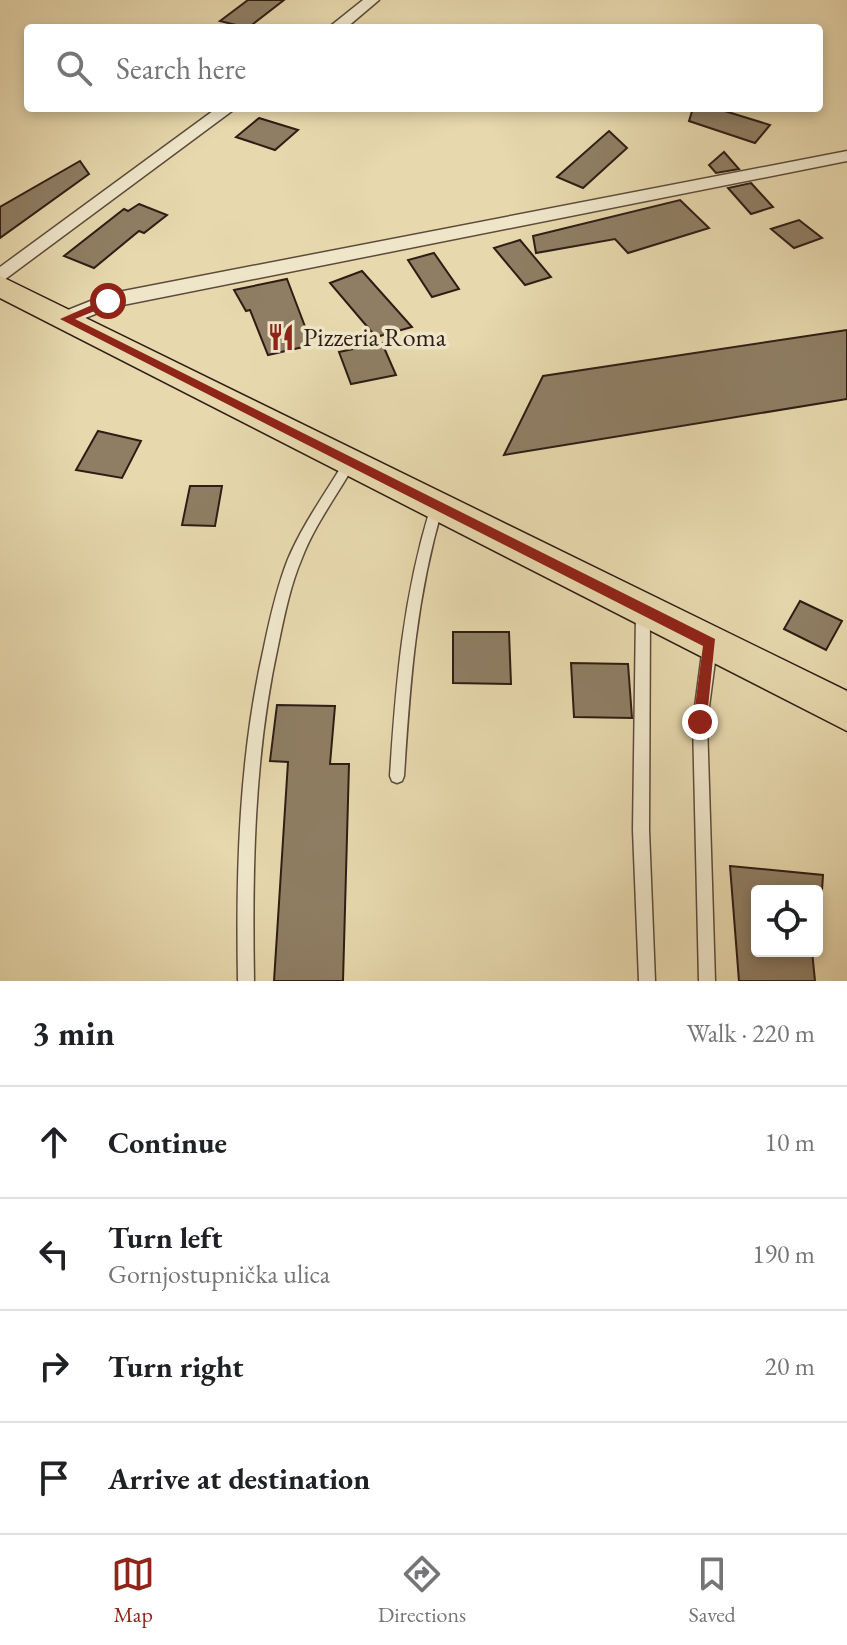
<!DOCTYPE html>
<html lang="en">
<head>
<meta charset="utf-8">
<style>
	:root { --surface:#fff; --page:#f2f2f2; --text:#202124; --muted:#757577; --line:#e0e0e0; --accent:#8f2418 }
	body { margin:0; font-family:"EB Garamond",serif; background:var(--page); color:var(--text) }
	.controls { position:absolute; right:24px; bottom:24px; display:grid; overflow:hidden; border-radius:8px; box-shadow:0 4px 12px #0003 }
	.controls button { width:72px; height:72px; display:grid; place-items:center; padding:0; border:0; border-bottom:2px solid var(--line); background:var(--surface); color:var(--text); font:40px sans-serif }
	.stop { position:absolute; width:24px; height:24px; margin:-18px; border:6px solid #8f2418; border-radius:50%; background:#fff }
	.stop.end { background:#8f2418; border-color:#fff; box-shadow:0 2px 8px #0008 }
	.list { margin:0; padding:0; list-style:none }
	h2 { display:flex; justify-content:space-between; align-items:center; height:104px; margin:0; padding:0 32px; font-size:34px }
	h2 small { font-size:26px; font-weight:400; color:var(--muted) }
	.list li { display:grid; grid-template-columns:52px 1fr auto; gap:24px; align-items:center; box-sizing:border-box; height:112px; padding:0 32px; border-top:2px solid var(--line) }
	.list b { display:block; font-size:30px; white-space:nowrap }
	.list p { margin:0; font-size:26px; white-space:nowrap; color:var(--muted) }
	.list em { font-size:26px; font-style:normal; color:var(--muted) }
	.icon { flex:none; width:44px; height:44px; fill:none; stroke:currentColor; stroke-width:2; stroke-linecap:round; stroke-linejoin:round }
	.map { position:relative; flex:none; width:847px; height:981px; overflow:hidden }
	.search { position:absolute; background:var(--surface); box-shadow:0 4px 12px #0003; left:24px; right:24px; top:24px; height:88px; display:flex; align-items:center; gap:20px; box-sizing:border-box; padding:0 28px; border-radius:8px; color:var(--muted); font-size:30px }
	.sheet { height:552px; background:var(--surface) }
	nav { display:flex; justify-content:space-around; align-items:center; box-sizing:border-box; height:112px; border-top:2px solid var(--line); background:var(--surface); font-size:22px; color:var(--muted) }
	nav a { display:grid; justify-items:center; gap:4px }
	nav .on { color:var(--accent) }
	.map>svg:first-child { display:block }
	.building { fill:#8f7e64; stroke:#2f1c14; stroke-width:2 }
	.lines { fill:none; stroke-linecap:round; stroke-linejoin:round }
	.lane-casing { stroke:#5d4b3a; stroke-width:3 }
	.street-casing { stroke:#5d4b3a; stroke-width:3 }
	.primary-casing { stroke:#2f1c14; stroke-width:3 }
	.lane { fill:#efe6ca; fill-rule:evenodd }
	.street { fill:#efe6ca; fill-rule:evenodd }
	.primary { fill:#e7d8ad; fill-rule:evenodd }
	.route { fill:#8f2418 }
	.labels { text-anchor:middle; stroke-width:7; stroke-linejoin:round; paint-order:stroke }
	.poi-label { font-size:26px; fill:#2f1c14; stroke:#efe6ca; text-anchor:start }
</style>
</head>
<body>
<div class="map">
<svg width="847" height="981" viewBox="0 0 847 981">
	<rect width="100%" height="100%" fill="#e7d8ad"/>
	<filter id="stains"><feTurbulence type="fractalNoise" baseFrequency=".0025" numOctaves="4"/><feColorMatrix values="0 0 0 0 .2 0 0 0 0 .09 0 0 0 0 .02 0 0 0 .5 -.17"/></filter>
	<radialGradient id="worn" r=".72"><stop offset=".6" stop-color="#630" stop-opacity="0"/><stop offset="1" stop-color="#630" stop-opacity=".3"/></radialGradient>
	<g class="building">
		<path d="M248 0H284L248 28 220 21Z"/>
		<path d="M693 108H715L770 125 755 143 689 121Z"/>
		<path d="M259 118 298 130 275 150 236 137Z"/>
		<path d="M609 131 627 148 583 188 557 177Z"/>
		<path d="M724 152 739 169 716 173 709 165Z"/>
		<path d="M80 161 89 174 0 238V207Z"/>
		<path d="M751 183 773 207 751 214 728 188Z"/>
		<path d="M680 200 709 228 628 253 615 239 536 253 533 236Z"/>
		<path d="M139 204 167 215 144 233 139 231 94 268 64 256 124 209 128 211Z"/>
		<path d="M799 220 822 238 794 248 771 229Z"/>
		<path d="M520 240 551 277 525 285 494 248Z"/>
		<path d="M434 253 459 289 432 297 408 260Z"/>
		<path d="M362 271 412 327 376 337 330 283Z"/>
		<path d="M287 279 312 345 268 355 250 310 246 311 234 290Z"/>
		<path d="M847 330V399L504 455 543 376Z"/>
		<path d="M382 343 396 375 351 384 339 352Z"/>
		<path d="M98 431 141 441 122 478 76 470Z"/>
		<path d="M190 486H222L215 526 182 525Z"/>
		<path d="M800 601 842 621 826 650 784 629Z"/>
		<path d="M453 632H509L511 684 453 683Z"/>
		<path d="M571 663 628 664 632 718 574 717Z"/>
		<path d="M277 705 335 706 330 764H349L343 981H274L288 762 270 761Z"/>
		<path d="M730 866 823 875 822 891H757V951H812L815 981H739Z"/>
	</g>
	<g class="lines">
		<g class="lane-casing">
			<g id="lane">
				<path d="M350 458 356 462C338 494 315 524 302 558 290 586 284 617 278 646 254 756 252 869 254 981H238C236 869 239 757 264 647 270 618 277 587 288 559 303 524 326 492 346 459Z"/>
				<path d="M437 501 441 503 443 506C416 597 410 682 404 776L402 781 397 783 392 781 390 776C396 682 403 597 431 506L433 503Z"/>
				<path d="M643 607 648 608 650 612 649 830 655 981H639L633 830 636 612 638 608Z"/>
				<path d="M710 640 715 642 717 646 707 722 715 981H699L693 722 703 646 705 642Z"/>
			</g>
		</g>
		<g class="street-casing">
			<g id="street">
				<path d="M363 0H379L346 28H328Z"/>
				<path d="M217 108H236L0 283V267Z"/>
				<path d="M847 151V161L113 307 65 326 55 319 58 314 108 294Z"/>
			</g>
		</g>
		<g class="primary-casing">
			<path id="primary" d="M0 276 847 691V731L0 298Z"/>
		</g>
		<use href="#lane" class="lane"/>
		<use href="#street" class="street"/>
		<use href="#primary" class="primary"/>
	</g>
	<path class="route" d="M108 298 112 304 75 319 715 639 706 727 700 729 693 722 703 646 60 319Z"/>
	<defs>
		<g id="restaurant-bare" transform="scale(2.16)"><path d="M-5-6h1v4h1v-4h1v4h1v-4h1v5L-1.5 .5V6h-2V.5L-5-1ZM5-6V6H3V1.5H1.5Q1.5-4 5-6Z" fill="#8f2418" stroke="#efe6ca" stroke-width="2.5" paint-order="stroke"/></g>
	</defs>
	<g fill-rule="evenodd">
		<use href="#restaurant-bare" x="281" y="337"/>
	</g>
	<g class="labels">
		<g class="poi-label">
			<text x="303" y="346">Pizzeria Roma</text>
		</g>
	</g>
	<rect width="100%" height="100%" filter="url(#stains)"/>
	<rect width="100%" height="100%" fill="url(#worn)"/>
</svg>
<div class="controls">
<button><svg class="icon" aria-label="locate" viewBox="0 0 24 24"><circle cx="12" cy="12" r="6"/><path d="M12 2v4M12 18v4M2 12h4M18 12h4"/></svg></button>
</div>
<div class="stop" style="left:108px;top:301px"></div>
<div class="stop end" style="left:700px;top:722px"></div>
<div class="search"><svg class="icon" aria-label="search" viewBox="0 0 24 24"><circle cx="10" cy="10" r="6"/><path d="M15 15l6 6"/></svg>Search here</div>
</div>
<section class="sheet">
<h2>3 min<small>Walk · 220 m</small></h2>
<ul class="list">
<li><svg class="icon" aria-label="ahead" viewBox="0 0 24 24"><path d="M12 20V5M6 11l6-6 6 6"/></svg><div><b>Continue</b></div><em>10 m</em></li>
<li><svg class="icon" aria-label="left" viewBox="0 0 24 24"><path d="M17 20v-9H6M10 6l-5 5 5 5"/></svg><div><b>Turn left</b><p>Gornjostupnička ulica</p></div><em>190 m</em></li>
<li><svg class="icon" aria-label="right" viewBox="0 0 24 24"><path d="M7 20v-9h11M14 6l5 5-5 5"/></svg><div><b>Turn right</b></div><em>20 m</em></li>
<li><svg class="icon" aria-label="arrive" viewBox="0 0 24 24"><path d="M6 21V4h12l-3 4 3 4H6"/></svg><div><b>Arrive at destination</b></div></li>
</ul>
</section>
<nav>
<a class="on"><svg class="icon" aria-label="map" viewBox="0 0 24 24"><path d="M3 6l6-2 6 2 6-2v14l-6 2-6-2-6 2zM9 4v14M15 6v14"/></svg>Map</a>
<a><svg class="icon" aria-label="directions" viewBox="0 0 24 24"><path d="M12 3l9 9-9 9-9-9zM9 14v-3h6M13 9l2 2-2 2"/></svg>Directions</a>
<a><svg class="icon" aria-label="saved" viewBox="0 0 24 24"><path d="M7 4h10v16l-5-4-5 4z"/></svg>Saved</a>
</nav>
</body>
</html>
